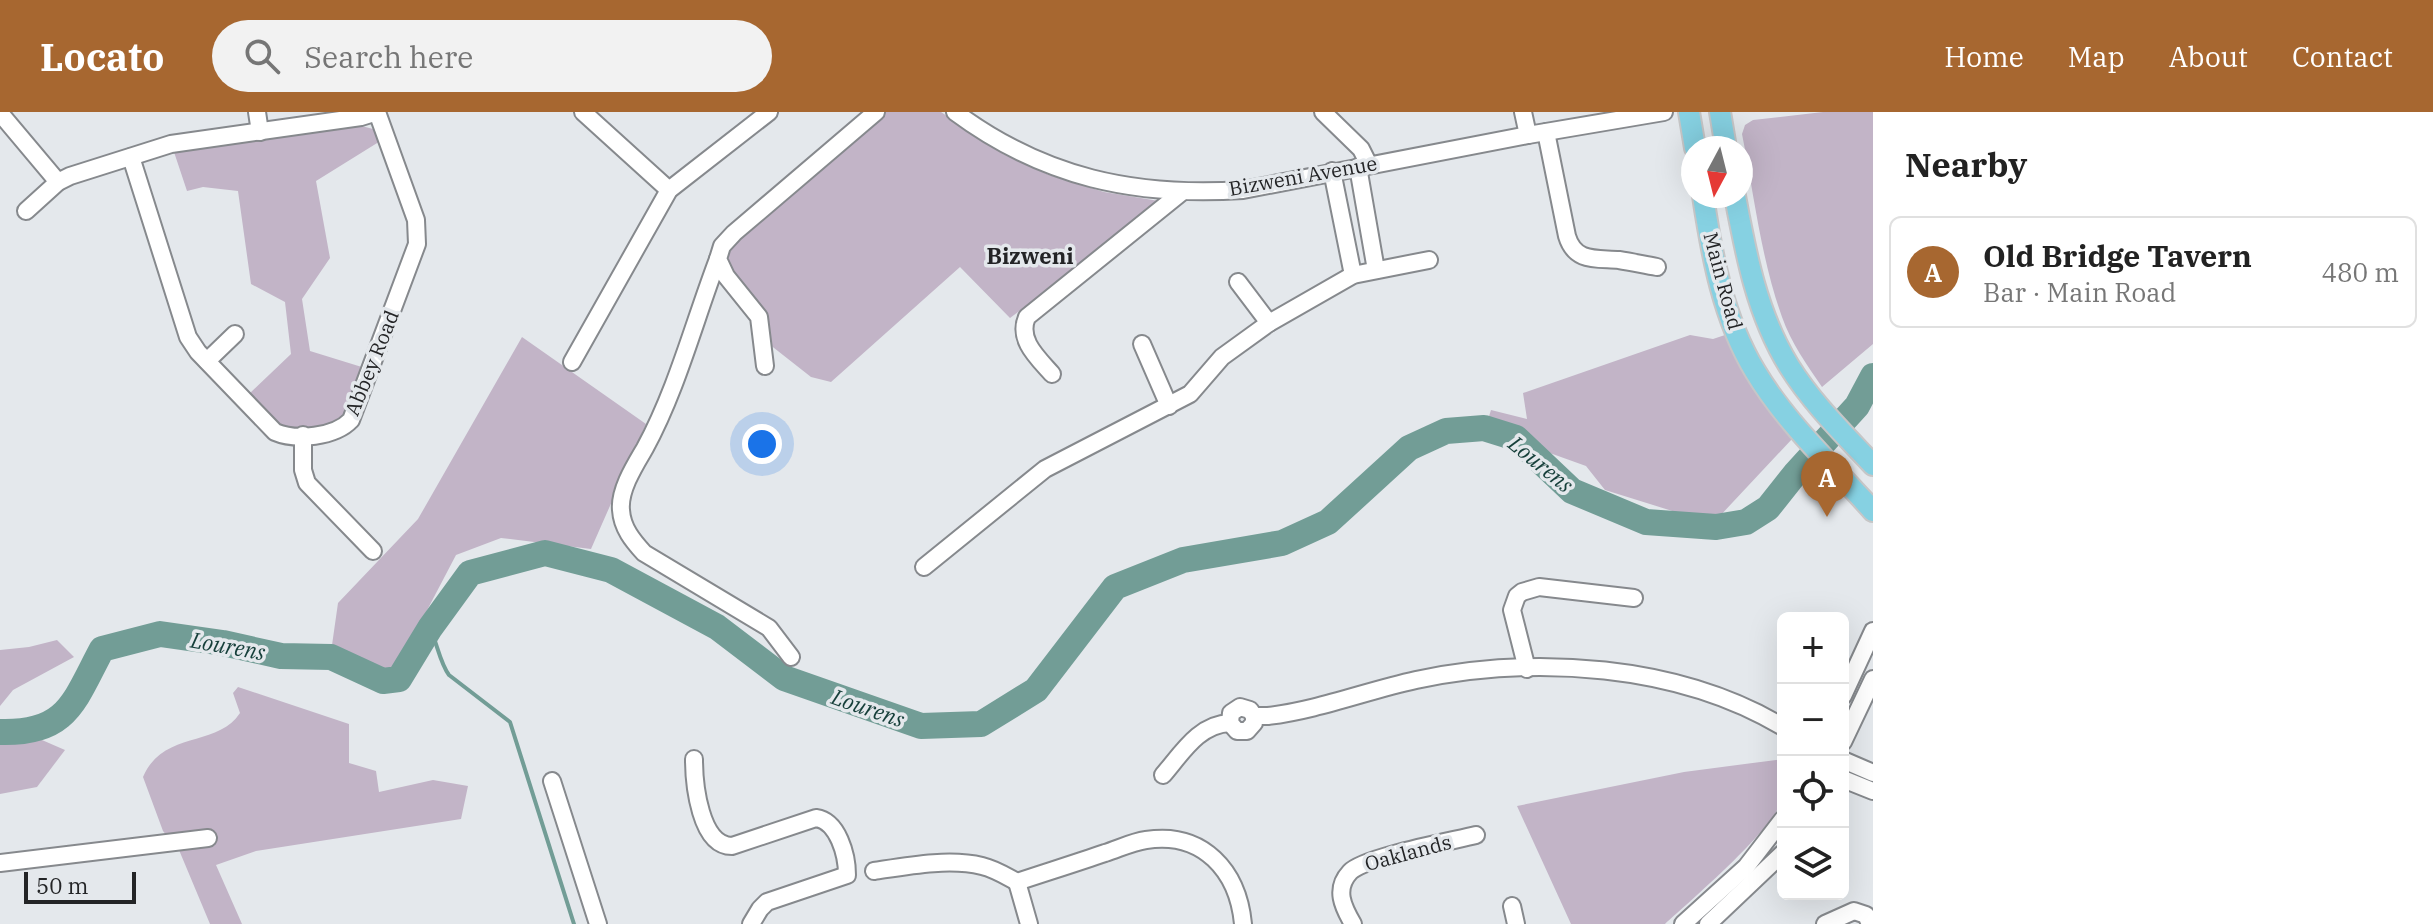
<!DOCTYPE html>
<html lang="en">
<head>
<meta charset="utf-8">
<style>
	:root { --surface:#fff; --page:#f2f2f2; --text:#222; --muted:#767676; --line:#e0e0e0; --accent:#a76730 }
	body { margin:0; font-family:"IBM Plex Serif",serif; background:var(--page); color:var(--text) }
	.controls { position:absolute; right:24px; bottom:24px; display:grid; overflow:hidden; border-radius:12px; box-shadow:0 8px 32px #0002 }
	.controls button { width:72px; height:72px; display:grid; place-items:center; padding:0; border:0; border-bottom:2px solid var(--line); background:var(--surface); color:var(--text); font:40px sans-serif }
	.compass { position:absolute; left:1681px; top:24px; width:72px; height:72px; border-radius:50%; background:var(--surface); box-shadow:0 8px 32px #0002; rotate:187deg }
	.scale { position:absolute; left:24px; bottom:20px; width:112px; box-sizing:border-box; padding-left:8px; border:4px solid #232426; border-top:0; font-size:22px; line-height:28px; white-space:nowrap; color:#232426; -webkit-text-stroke:6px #e4e8ec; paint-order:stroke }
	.you { position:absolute; left:762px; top:332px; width:28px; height:28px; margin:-20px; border:6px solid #fff; border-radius:50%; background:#1a73e8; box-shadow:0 0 0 12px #1a73e833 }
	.badge { display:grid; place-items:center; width:52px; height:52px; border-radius:50%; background:var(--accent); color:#fff; font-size:26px; font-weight:700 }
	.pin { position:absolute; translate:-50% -66px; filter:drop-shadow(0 2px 4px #0008) }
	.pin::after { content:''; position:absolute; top:42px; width:28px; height:24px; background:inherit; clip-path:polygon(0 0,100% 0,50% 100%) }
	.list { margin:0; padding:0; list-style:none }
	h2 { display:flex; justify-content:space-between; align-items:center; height:104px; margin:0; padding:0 32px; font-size:34px }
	h2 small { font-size:26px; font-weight:400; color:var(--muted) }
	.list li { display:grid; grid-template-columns:52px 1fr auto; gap:24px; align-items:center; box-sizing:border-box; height:112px; margin:0 16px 16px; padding:0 16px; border:2px solid var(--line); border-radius:12px }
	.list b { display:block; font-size:30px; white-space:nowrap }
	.list p { margin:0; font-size:26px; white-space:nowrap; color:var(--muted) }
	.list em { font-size:26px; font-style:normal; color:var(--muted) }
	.icon { flex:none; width:44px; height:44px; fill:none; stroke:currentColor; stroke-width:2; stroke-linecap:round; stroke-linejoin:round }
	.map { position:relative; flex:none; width:1873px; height:812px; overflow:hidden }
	header { display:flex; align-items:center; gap:48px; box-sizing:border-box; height:112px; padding:0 40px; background:var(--accent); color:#fff }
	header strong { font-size:38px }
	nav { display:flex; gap:44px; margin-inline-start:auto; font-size:28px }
	.search { width:560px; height:72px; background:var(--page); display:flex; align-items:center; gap:20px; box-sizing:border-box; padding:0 28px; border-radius:44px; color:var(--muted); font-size:30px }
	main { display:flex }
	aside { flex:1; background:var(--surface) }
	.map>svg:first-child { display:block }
	.green { fill:#c2b4c7 }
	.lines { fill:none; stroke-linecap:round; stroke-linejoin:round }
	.stream { stroke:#729d96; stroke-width:4 }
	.river { stroke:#729d96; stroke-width:26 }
	.minor-casing { stroke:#86898d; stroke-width:20 }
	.major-casing { stroke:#c6c6c7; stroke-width:24 }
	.minor { stroke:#fff; stroke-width:16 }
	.major { stroke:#86d1e2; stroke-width:20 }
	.labels { text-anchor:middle; stroke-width:7; stroke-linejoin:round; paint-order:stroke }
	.street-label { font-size:20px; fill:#232426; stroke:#e4e8ec }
	.neighbourhood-label { font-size:22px; font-weight:bold; fill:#232426; stroke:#e4e8ec }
	.water-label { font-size:22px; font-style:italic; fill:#163f3a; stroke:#e4e8ec }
</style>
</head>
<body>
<header>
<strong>Locato</strong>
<div class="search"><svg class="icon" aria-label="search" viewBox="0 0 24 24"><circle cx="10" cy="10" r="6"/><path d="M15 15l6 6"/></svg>Search here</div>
<nav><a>Home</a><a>Map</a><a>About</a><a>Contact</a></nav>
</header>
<main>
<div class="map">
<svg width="1873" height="812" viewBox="0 0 1873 812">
	<rect width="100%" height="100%" fill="#e4e8ec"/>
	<g class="green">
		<path d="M884 0H941L1003 42 1049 63 1104 80 1159 89V94L1010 206 960 155 831 270 811 265 769 232 767 205 728 158 729 131Z"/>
		<path d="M1823 0H1873V232L1822 275C1807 253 1791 231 1782 205 1761 147 1754 82 1742 22L1745 13 1753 8Z"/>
		<path d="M358 13 373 17 382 28 316 69 330 146 302 187 310 239 365 256 346 305 335 314 291 318 279 315 248 283 291 242 285 190 251 172 238 79 203 75 187 79 174 40Z"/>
		<path d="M1728 222 1753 276 1793 326 1718 406 1698 407 1605 378 1586 354 1547 340 1520 323 1486 314 1491 298 1527 307 1523 281 1690 223 1713 227Z"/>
		<path d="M522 225 646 312 591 437 501 426 456 443 402 546 391 560 358 550 332 533 338 491 418 407Z"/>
		<path d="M57 528 74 545 13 578 0 594V538L29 535Z"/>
		<path d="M238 575 349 612V651L376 659 379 680 433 668 468 674 461 707 256 739 216 753 242 812H210L179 738 163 719 143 665C163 618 217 636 240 601L233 581Z"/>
		<path d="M35 625 65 638 37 675 0 682V632Z"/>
		<path d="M1783 647C1783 659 1785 674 1783 685 1776 716 1691 788 1665 812H1571L1517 694 1684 660Z"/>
	</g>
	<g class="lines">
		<path class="stream" d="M430 516C437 531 440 551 449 563L510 610 574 812"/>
		<path class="river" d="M0 620C68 622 74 589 102 537L160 522 223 531 281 544 331 545 383 569 399 567 430 516 470 461 545 441 611 458 717 515 784 566 921 614 981 612 1036 578 1115 475 1183 448 1282 431 1328 410 1409 336 1446 319 1484 316 1516 326 1572 379 1646 410 1716 415 1746 410 1768 396 1795 362 1857 294 1873 264"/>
		<g class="minor-casing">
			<g id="minor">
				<path d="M257 0 260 20"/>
				<path d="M583 0 669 78"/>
				<path d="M955 0C1044 66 1135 85 1243 78L1528 23 1664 0"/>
				<path d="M1323 0 1361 37 1369 53"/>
				<path d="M1523 0 1528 23"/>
				<path d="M0 1 58 70"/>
				<path d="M1546 20 1567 124C1575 151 1597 146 1619 148 1632 150 1645 153 1657 155"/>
				<path d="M131 45 188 225 198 240 275 320C296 329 335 325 351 308L417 132 416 108 377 0"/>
				<path d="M1358 55 1376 158"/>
				<path d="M1332 59 1353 163"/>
				<path d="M26 99 58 70 70 64 171 32 361 5 377 0"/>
				<path d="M718 147C694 210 677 277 645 336 635 353 619 378 621 398 622 416 633 429 644 441L769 516 791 545"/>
				<path d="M1238 170 1269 211"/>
				<path d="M1142 232 1169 294"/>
				<path d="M207 249 235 222"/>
				<path d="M572 250 669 78 769 0"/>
				<path d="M765 254 759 205 726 164 718 147 722 134 734 121 876 0"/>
				<path d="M1052 262C1038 246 1017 228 1027 205L1182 80"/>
				<path d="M303 323V358L307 371 373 439"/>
				<path d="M924 455 1045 357 1190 282 1222 245 1269 211 1353 163 1429 148"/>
				<path d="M1527 557 1512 498 1517 484 1522 480 1539 475 1634 486"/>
				<path d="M1843 584 1873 519"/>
				<path d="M1254 604V611L1247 619H1237L1230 611 1231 601 1240 595 1250 598 1254 604H1268C1318 598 1366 579 1416 568 1535 543 1678 552 1783 615"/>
				<path d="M1843 630 1873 567"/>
				<path d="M694 647C694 672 700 734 732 734L816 706C838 709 847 743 847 763L767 790 760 797 751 812"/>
				<path d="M1843 648 1873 661"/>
				<path d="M1163 663C1182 641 1199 612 1230 611"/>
				<path d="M1843 667 1873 679"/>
				<path d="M552 669 598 812"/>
				<path d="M0 751 208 726"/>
				<path d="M874 759C907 754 949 746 982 754 995 757 1006 764 1017 770 1047 760 1076 751 1105 741 1118 737 1132 730 1146 728 1203 719 1238 759 1243 812"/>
				<path d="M1017 770 1029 812"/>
				<path d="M1512 794 1516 812"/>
				<path d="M1353 812C1343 795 1334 777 1350 760 1364 745 1452 729 1476 723"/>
				<path d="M1683 812 1746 755 1783 707"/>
				<path d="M1708 812 1783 741"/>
				<path d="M1825 812 1854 799 1866 803 1870 812"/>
			</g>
		</g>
		<g class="major-casing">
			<g id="major">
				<path d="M1689 0 1695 36"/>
				<path d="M1720 0 1726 36"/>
				<path d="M1703 84C1712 144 1723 206 1755 259 1786 311 1833 354 1873 399"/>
				<path d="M1735 84C1746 143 1757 202 1789 254 1812 291 1844 322 1873 353"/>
			</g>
		</g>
		<use href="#minor" class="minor"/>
		<use href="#major" class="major"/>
	</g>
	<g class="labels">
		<g class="street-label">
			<text transform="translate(1303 64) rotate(-10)" y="7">Bizweni Avenue</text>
			<text transform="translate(1723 169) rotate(75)" y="7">Main Road</text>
			<text transform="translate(372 251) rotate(-68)" y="7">Abbey Road</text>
			<text transform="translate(1408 741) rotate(-15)" y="7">Oaklands</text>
		</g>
		<g class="neighbourhood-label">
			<text x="1030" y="152">Bizweni</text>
		</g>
		<g class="water-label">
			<text transform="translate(1541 352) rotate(39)" y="8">Lourens</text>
			<text transform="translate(228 534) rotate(10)" y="8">Lourens</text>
			<text transform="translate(868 596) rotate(19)" y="8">Lourens</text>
		</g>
	</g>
</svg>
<div class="controls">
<button>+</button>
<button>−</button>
<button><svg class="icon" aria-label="locate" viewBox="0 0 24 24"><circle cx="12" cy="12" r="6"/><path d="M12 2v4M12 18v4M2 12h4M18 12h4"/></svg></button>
<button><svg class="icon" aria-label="layers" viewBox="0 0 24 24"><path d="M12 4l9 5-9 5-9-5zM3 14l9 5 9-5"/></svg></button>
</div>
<svg class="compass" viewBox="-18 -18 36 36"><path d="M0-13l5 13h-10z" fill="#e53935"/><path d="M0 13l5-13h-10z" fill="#767676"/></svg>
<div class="scale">50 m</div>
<div class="you"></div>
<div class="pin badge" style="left:1827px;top:405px">A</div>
</div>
<aside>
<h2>Nearby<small></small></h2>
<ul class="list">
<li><span class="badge">A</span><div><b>Old Bridge Tavern</b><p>Bar · Main Road</p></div><em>480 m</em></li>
</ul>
</aside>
</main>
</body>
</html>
